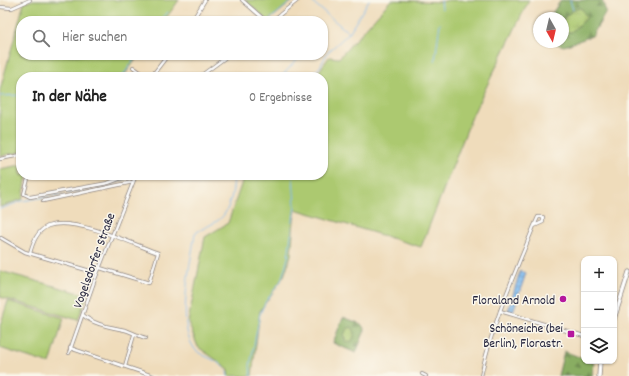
<!DOCTYPE html>
<html lang="de">
<head>
<meta charset="utf-8">
<style>
	:root { --surface:#fff; --page:#f2f2f2; --text:#222; --muted:#767676; --line:#e0e0e0 }
	body { margin:0; font-family:Dekko,sans-serif; background:var(--page); color:var(--text) }
	.controls { position:absolute; right:12px; bottom:12px; display:grid; overflow:hidden; border-radius:8px; box-shadow:0 1px 3px #0004 }
	.controls button { width:36px; height:36px; display:grid; place-items:center; padding:0; border:0; border-bottom:1px solid var(--line); background:var(--surface); color:var(--text); font:20px sans-serif }
	.compass { position:absolute; left:533px; top:12px; width:36px; height:36px; border-radius:50%; background:var(--surface); box-shadow:0 1px 3px #0004; rotate:172deg }
	.list { margin:0; padding:0; list-style:none }
	h2 { display:flex; justify-content:space-between; align-items:center; height:52px; margin:0; padding:0 16px; font-size:17px }
	h2 small { font-size:13px; font-weight:400; color:var(--muted) }
	.icon { flex:none; width:22px; height:22px; fill:none; stroke:currentColor; stroke-width:2; stroke-linecap:round; stroke-linejoin:round }
	.map { position:relative; flex:none; width:629px; height:376px; overflow:hidden }
	.search { position:absolute; background:var(--surface); box-shadow:0 1px 3px #0004; left:16px; top:16px; width:312px; height:44px; display:flex; align-items:center; gap:10px; box-sizing:border-box; padding:0 14px; border-radius:16px; color:var(--muted); font-size:15px }
	.panel { position:absolute; background:var(--surface); box-shadow:0 1px 3px #0004; left:16px; top:72px; width:312px; height:108px; border-radius:16px }
	.map>svg:first-child { display:block }
	.green { fill:#acc970; stroke:#677656 }
	.forest { fill:url(#forest-firs); stroke:#56684e }
	.wetland { fill:url(#wetland-marsh); stroke:#677656 }
	.water { fill:url(#water-rules); stroke:#506e95 }
	.lines { fill:none; stroke-linecap:round; stroke-linejoin:round }
	.stream { stroke:#7db9ef; stroke-width:1 }
	.street-casing { stroke:#887f7b; stroke-width:4 }
	.secondary-casing { stroke:#887f7b; stroke-width:5 }
	.street { stroke:#fff; stroke-width:2.5 }
	.secondary { stroke:#fff; stroke-width:3.5 }
	.poi-dot { fill:#b5179e; stroke:#fbf7ec; stroke-width:1.5 }
	.labels { text-anchor:middle; stroke-width:3; stroke-linejoin:round; paint-order:stroke }
	.street-label { font-size:13px; fill:#22223b; stroke:#fbf7ec }
	.poi-label { font-size:13px; fill:#22223b; stroke:#fbf7ec; text-anchor:end }
</style>
</head>
<body>
<div class="map">
<svg width="629" height="376" viewBox="0 0 629 376">
	<defs>
		<pattern id="forest-firs" width="22" height="20" patternUnits="userSpaceOnUse"><rect width="22" height="20" fill="#89ad62"/><path d="M5 1l3.5 6h-7zM16 11l3.5 6h-7z" fill="#708c52"/></pattern>
		<pattern id="wetland-marsh" width="20" height="14" patternUnits="userSpaceOnUse"><rect width="20" height="14" fill="#acc970"/><path d="M1 5h8M5 5V1M11 12h8M15 12V8" fill="none" stroke="#94ac62"/></pattern>
		<pattern id="water-rules" width="6" height="5" patternUnits="userSpaceOnUse"><rect width="6" height="5" fill="#7db9ef"/><path d="M0 2.5h6" fill="none" stroke="#6696c3"/></pattern>
	</defs>
	<rect width="100%" height="100%" fill="#fbf7ec"/>
	<filter id="ink" filterUnits="userSpaceOnUse"><feTurbulence type="fractalNoise" baseFrequency=".025" numOctaves="2"/><feDisplacementMap in="SourceGraphic" scale="8" xChannelSelector="R" yChannelSelector="G"/><feConvolveMatrix kernelMatrix="1 2 1 2 8 2 1 2 1" color-interpolation-filters="sRGB"/></filter>
	<filter id="wash" filterUnits="userSpaceOnUse"><feTurbulence type="fractalNoise" baseFrequency=".012" numOctaves="4" result="noise"/><feDisplacementMap in="SourceGraphic" scale="16" xChannelSelector="R" yChannelSelector="G"/><feGaussianBlur stdDeviation="0.9" result="paint"/><feColorMatrix in="noise" values="0 0 0 0 0 0 0 0 0 0 0 0 0 0 0 0 0 1.4 0 .05"/><feComposite in="paint" operator="in"/></filter>
	<g filter="url(#wash)">
		<rect width="100%" height="100%" fill="#efdcbb"/>
		<g class="green">
			<path d="M33 0H179L164 21H21V55H139L123 77H21V152L0 156V90L24 3Z"/>
			<path d="M245 0H294L268 21Z"/>
			<path d="M391 0 441 2 448 0H529L473 114 421 247 295 209 291 255 284 276 260 311 252 376H228L229 369 198 347 188 322 205 237 228 223 243 179 239 175H323V77H315L329 57 339 58Z"/>
			<path d="M21 165V175H27L23 199 0 207V169Z"/>
			<path d="M0 271 87 295 78 320 0 297Z"/>
			<path d="M8 301 64 318 50 364 0 348V326Z"/>
		</g>
		<g class="forest">
			<path d="M561 0H602L606 12 592 36 564 46 550 42H563V29L565 32H571L587 18 573 10 563 19 549 18Z"/>
			<path d="M343 317 361 324 365 330 356 353 333 343Z"/>
			<path d="M564 351 584 359V361L594 363 592 376H558Z"/>
		</g>
		<g class="wetland">
			<path d="M581 8 587 18 571 32H565L563 29V19L573 10Z"/>
			<path d="M352 327 355 333 352 341 346 343 344 335 347 329Z"/>
		</g>
		<path class="water" d="M520 271 526 273 513 312 508 311Z"/>
		<g class="lines">
			<g class="stream">
				<path d="M310 0 349 33"/>
				<path d="M441 0 442 9"/>
				<path d="M570 0 573 10"/>
				<path d="M298 3 302 0"/>
				<path d="M160 21 168 12"/>
				<path d="M268 21 293 0"/>
				<path d="M435 61 440 23"/>
				<path d="M122 77 137 55"/>
				<path d="M281 77 301 55"/>
				<path d="M309 77 320 67 327 53 349 33 369 0"/>
				<path d="M0 96 21 95"/>
				<path d="M137 176 138 175"/>
				<path d="M0 209 22 201 103 187 130 178"/>
				<path d="M228 376C225 359 202 359 194 348 176 324 191 262 195 233 203 228 212 225 220 219 230 211 235 188 233 175"/>
				<path d="M251 376 250 366 260 314 266 301 281 281 288 258 295 205 293 178"/>
			</g>
		</g>
	</g>
	<g filter="url(#ink)">
		<g class="lines">
			<g class="street-casing">
				<g id="street">
					<path d="M242 0 266 21"/>
					<path d="M0 7 12 8 30 0"/>
					<path d="M192 21 205 0"/>
					<path d="M272 21 298 0"/>
					<path d="M133 67 147 77"/>
					<path d="M151 77 168 55"/>
					<path d="M199 77 229 55"/>
					<path d="M0 159 21 155"/>
					<path d="M29 175 24 194 30 197 108 183 127 176 135 177"/>
					<path d="M43 201 133 182"/>
					<path d="M1 238 25 252 97 273"/>
					<path d="M30 253C33 242 37 231 48 226 74 216 133 244 158 253L149 283 100 268"/>
					<path d="M500 311 584 336"/>
					<path d="M83 315C94 325 111 327 125 330 132 332 138 336 146 338"/>
					<path d="M70 348 153 376"/>
					<path d="M69 353 95 279 136 175"/>
					<path d="M125 366 134 335"/>
					<path d="M422 374 426 376"/>
					<path d="M481 376C492 324 514 275 534 226L543 222V217H538L534 226"/>
				</g>
			</g>
			<g class="secondary-casing">
				<g id="secondary">
					<path d="M614 319 629 272"/>
					<path d="M599 376 600 361"/>
				</g>
			</g>
			<use href="#street" class="street"/>
			<use href="#secondary" class="secondary"/>
		</g>
	</g>
	<g class="poi-dot">
		<circle cx="563" cy="299" r="4"/>
		<rect x="567" y="330" width="8" height="8" rx="2"/>
	</g>
	<g class="labels">
		<g class="street-label">
			<text transform="translate(93 260) rotate(-70)" y="5">Vogelsdorfer Straße</text>
		</g>
		<g class="poi-label">
			<text x="555" y="304">Floraland Arnold</text>
			<text x="563" y="332">Schöneiche (bei<tspan x="563" dy="15">Berlin), Florastr.</tspan></text>
		</g>
	</g>
</svg>
<div class="controls">
<button>+</button>
<button>−</button>
<button><svg class="icon" aria-label="layers" viewBox="0 0 24 24"><path d="M12 4l9 5-9 5-9-5zM3 14l9 5 9-5"/></svg></button>
</div>
<svg class="compass" viewBox="-18 -18 36 36"><path d="M0-13l5 13h-10z" fill="#e53935"/><path d="M0 13l5-13h-10z" fill="#767676"/></svg>
<div class="search"><svg class="icon" aria-label="search" viewBox="0 0 24 24"><circle cx="10" cy="10" r="6"/><path d="M15 15l6 6"/></svg>Hier suchen</div>
<section class="panel">
<h2>In der Nähe<small>0 Ergebnisse</small></h2>
<ul class="list">
</ul>
</section>
</div>
</body>
</html>
